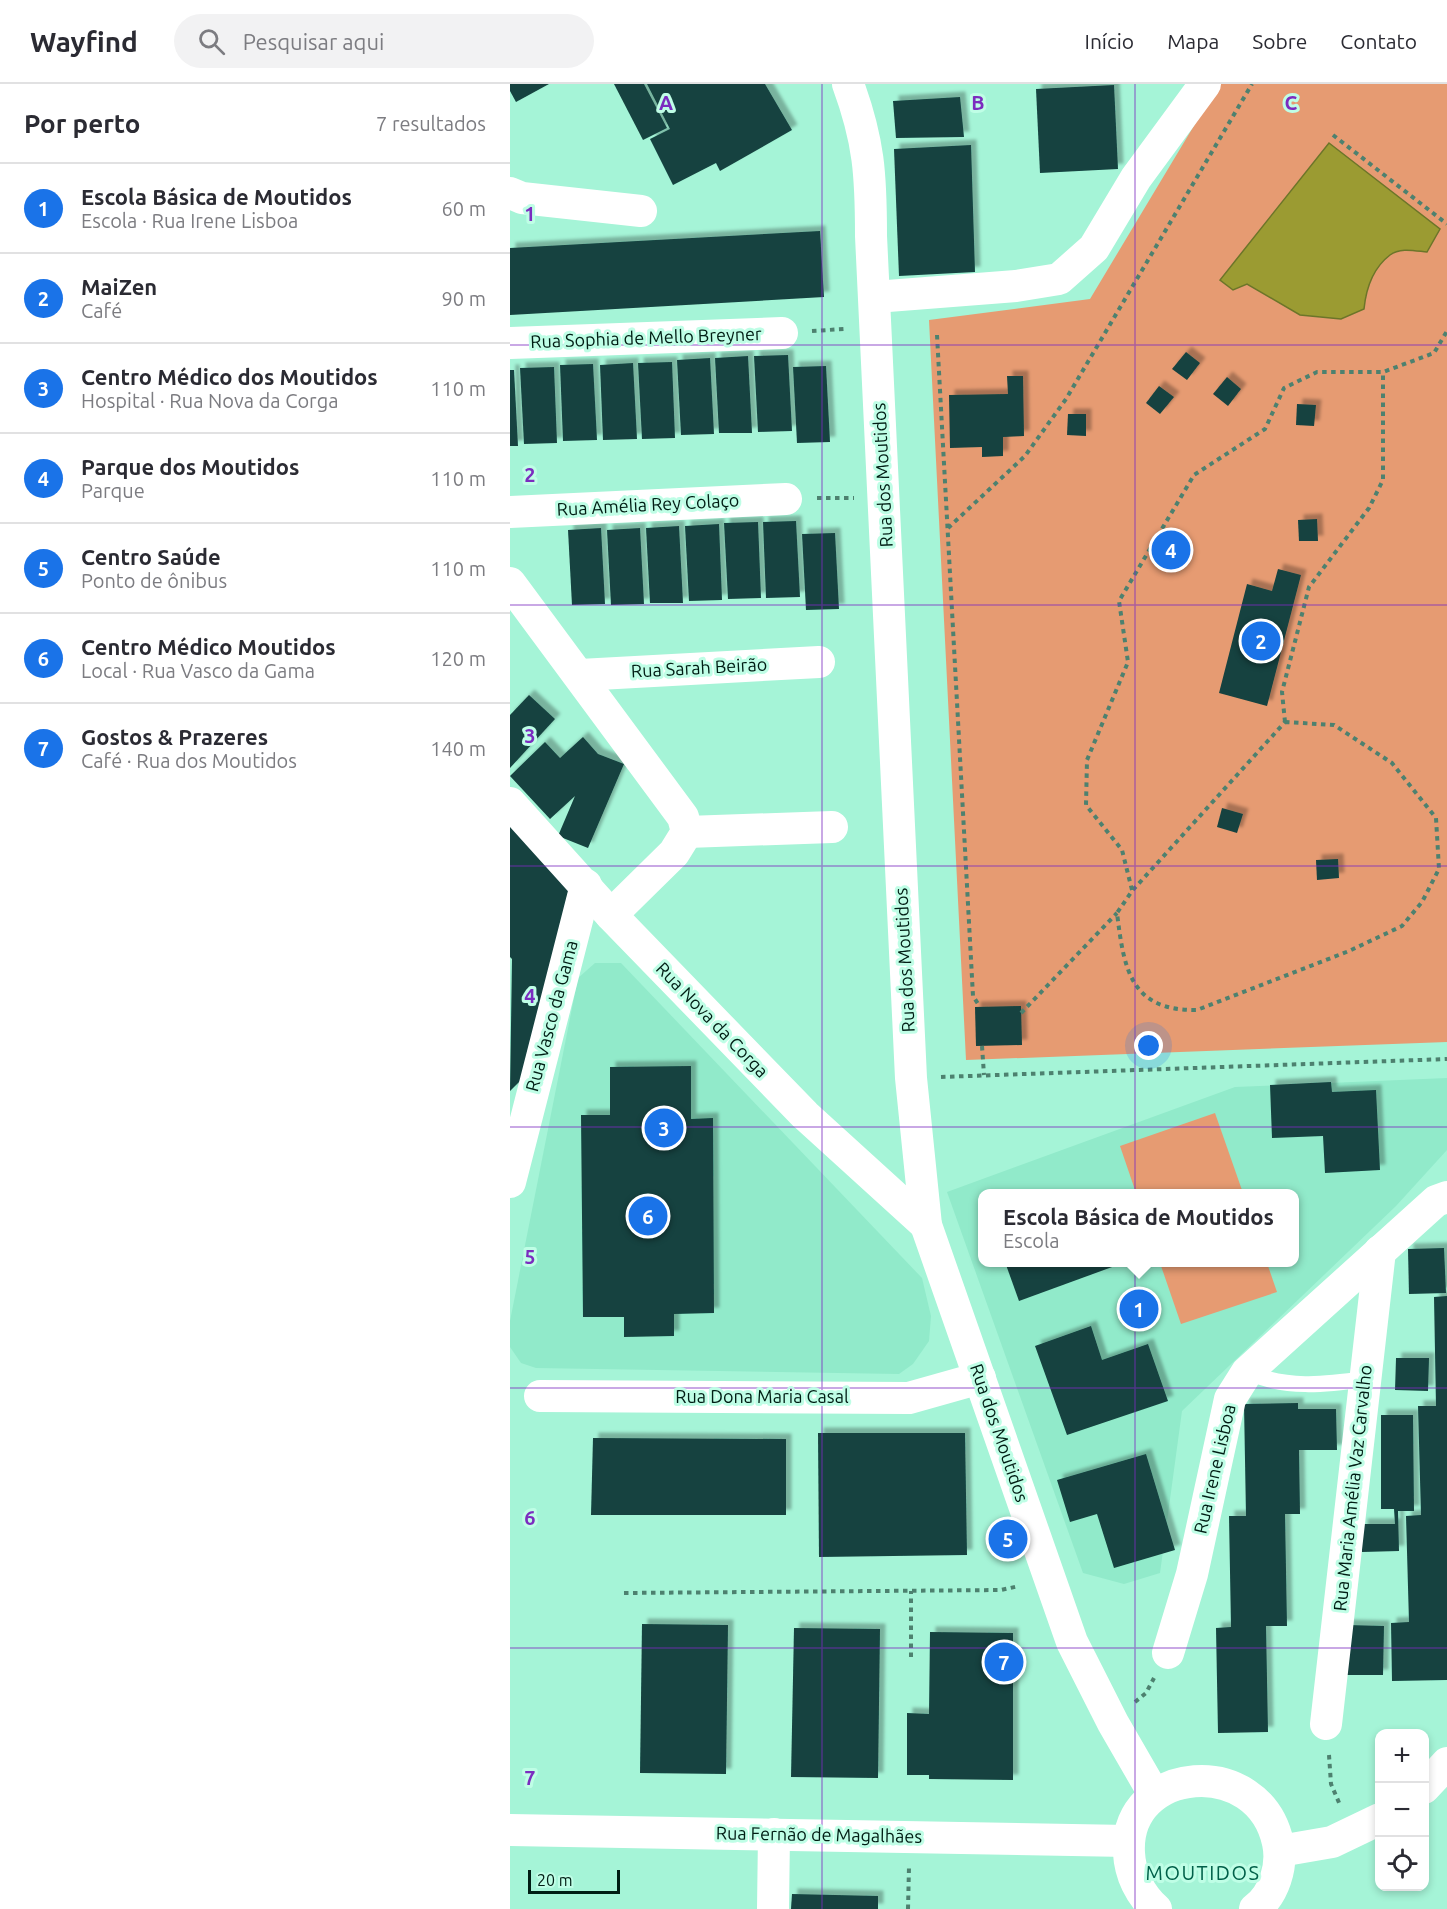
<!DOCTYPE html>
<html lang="pt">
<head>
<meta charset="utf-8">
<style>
	:root { --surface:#fff; --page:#f2f2f3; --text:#2b2b33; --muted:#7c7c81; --line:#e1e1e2; --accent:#1a73e8 }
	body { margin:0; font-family:Ubuntu,sans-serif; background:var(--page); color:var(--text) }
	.controls { position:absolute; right:18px; bottom:18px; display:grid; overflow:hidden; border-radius:12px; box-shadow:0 3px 9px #0003 }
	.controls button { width:54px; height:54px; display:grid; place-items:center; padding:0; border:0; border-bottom:2px solid var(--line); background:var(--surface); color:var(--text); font:30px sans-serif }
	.scale { position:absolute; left:18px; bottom:15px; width:92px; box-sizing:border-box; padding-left:6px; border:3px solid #001d14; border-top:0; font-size:16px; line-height:21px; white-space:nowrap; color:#001d14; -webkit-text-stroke:4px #bffee6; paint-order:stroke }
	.you { position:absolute; left:639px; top:962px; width:21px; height:21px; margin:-15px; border:4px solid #fff; border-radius:50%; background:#1a73e8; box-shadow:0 0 0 9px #1a73e833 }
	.badge { display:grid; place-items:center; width:39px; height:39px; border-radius:50%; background:var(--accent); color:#fff; font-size:20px; font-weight:700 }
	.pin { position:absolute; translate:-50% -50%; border:3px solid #fff; box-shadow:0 2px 6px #0006 }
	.popup { position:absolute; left:468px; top:1105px; width:321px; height:78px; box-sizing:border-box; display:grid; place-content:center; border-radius:12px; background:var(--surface); filter:drop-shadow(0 2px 4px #0005); font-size:20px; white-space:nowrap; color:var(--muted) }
	.popup b { font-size:22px; color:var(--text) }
	.popup::after { content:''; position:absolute; left:50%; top:100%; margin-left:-12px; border:12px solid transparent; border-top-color:var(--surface) }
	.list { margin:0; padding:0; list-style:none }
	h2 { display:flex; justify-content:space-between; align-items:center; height:78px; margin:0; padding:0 24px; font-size:26px }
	h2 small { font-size:20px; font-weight:400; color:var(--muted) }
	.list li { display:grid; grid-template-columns:39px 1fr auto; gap:18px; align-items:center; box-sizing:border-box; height:90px; padding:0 24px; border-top:2px solid var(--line) }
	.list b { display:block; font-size:22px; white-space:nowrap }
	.list p { margin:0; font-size:20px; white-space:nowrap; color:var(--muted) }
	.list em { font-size:20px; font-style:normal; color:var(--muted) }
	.icon { flex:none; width:33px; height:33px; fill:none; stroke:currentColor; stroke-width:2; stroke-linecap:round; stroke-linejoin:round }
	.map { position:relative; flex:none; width:937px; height:1825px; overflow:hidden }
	header { display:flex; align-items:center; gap:36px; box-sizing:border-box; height:84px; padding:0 30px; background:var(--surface); border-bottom:2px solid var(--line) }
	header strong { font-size:28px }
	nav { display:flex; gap:33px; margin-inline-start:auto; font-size:21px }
	.search { width:420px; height:54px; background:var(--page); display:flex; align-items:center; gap:15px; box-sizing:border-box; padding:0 21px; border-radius:33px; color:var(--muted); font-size:22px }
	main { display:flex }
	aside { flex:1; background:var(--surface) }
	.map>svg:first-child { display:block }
	.built { fill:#91eaca; fill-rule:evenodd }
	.green { fill:#e69b72 }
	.water { fill:#9b9b32; stroke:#6c7529; stroke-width:1.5 }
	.building { fill:#14423f; filter:url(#shadow) }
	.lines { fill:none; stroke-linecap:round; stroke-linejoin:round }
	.path { stroke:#4d816f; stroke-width:4; stroke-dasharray:4.5 4.5; stroke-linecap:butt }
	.lane { stroke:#fff; stroke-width:16 }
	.street { stroke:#fff; stroke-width:32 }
	.grid { fill:none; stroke:#7b2cbf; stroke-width:1.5; stroke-opacity:0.55 }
	.labels { text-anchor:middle; stroke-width:6; stroke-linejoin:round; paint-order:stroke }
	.street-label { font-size:18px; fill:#001d14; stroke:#bffee6 }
	.neighbourhood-label { font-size:20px; letter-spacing:1.5px; fill:#006049; stroke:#bffee6 }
	.grid-label { font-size:20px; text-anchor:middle; font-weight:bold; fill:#7b2cbf; stroke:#bffee6; stroke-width:6; stroke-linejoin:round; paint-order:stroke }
</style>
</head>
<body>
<header>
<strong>Wayfind</strong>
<div class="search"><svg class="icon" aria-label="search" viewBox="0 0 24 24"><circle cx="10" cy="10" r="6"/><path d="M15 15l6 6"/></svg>Pesquisar aqui</div>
<nav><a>Início</a><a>Mapa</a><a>Sobre</a><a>Contato</a></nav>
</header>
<main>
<aside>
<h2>Por perto<small>7 resultados</small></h2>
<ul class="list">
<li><span class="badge">1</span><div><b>Escola Básica de Moutidos</b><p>Escola · Rua Irene Lisboa</p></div><em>60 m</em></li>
<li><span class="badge">2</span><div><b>MaiZen</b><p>Café</p></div><em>90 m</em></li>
<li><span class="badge">3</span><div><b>Centro Médico dos Moutidos</b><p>Hospital · Rua Nova da Corga</p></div><em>110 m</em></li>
<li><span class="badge">4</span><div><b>Parque dos Moutidos</b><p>Parque</p></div><em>110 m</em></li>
<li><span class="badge">5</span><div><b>Centro Saúde</b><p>Ponto de ônibus</p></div><em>110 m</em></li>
<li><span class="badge">6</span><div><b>Centro Médico Moutidos</b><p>Local · Rua Vasco da Gama</p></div><em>120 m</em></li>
<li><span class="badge">7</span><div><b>Gostos &amp; Prazeres</b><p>Café · Rua dos Moutidos</p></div><em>140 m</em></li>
</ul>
</aside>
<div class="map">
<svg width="937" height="1825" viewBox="0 0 937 1825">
	<defs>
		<filter id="shadow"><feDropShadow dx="5.5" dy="-5.5" stdDeviation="1.5" flood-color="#0004"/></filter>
	</defs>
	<rect width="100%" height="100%" fill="#a5f4d7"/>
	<g class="built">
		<path d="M85 879H111L412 1194 421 1232 419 1257 403 1280 389 1290 26 1284 11 1279 0 1263V1237L68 894Z"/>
		<path d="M937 994V1066L886 1122 672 1327 650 1489 614 1500 573 1489 437 1108 725 1003ZM473 1110H785V1178H473Z"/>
	</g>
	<g class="green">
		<path d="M709 0H937V958L456 976 419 236 580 215Z"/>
		<path d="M705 1029 733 1109H626L610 1062Z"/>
		<path d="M650 1179H757L767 1208 671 1240Z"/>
	</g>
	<path class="water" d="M819 59 930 145 917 168C906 167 890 163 880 171 863 184 856 205 854 225L831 235 790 231 737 200 723 206 710 196Z"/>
	<g class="building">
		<path d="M0 0H39L6 18 0 7Z"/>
		<path d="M104 0H134L157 44 133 56Z"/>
		<path d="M137 0H255L282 46 210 87 206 79 163 101 140 55 160 45Z"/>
		<path d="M604 1 608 85 530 89 526 5Z"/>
		<path d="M450 13 454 53 386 54 383 17Z"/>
		<path d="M461 61 465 188 389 192 384 65Z"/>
		<path d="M310 147 314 213 0 231V164Z"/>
		<path d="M676 268 690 279 677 296 662 285Z"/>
		<path d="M278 271 282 347 248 348 244 272Z"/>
		<path d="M238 272 242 349H209L205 274Z"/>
		<path d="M200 274 204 350 171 351 167 276Z"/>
		<path d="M162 278 165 354 132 355 128 279Z"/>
		<path d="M123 279 127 355 93 356 90 281Z"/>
		<path d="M83 280 87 356 53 357 50 281Z"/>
		<path d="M316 282 320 358 287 359 283 283Z"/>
		<path d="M44 283 47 359 14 360 10 284Z"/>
		<path d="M0 286H4L8 362H0Z"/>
		<path d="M497 292H513L514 352 493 353V372L472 373V363L440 364 439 311 498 310Z"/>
		<path d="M717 293 731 305 718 322 703 310Z"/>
		<path d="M649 302 664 313 650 330 636 319Z"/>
		<path d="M787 320 806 321 804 342 786 341Z"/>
		<path d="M558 330H576V352L557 351Z"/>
		<path d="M807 435 808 457H789L788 436Z"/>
		<path d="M286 437 290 513 256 514 253 438Z"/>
		<path d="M248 438 251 514 218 515 214 439Z"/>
		<path d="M209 440 212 516 179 517 175 442Z"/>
		<path d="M169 442 173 519H140L136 444Z"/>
		<path d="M91 444 95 520 62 521 58 446Z"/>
		<path d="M130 444 134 520 101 521 97 446Z"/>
		<path d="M325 449 329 525 296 526 292 450Z"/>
		<path d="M768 485 791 491 757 622 709 609 737 500 762 507Z"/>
		<path d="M19 611 45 635 0 684V631Z"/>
		<path d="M73 653 88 670 114 680 78 764 48 752 65 712 40 735 0 692 35 658 50 674Z"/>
		<path d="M712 724 733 730 727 749 707 743Z"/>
		<path d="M0 740 60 800 14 993 0 1007 2 875 0 873Z"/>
		<path d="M828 775 829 794 807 796 806 776Z"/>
		<path d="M511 922 512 961 466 962 465 923Z"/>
		<path d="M181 982V1035L203 1034 204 1229 164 1230V1252L114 1253V1233H73L71 1031H100V983Z"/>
		<path d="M821 998 822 1008 866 1006 870 1086 815 1089 813 1052 762 1054 760 1001Z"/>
		<path d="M934 1164 936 1209 899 1210 898 1165Z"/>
		<path d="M495 1178H613V1179L509 1217Z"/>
		<path d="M937 1212V1596L882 1597 881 1539 899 1538 896 1432 911 1431 908 1322H926L924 1213Z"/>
		<path d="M581 1242 592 1276 638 1260 658 1317 557 1351 525 1262Z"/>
		<path d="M886 1274H919L918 1307 885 1306Z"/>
		<path d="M788 1319V1325H826L827 1366H789L790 1430H775L777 1542H756L758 1648 708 1649 706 1544 721 1543 719 1432H736L734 1320Z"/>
		<path d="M871 1331H903L904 1427H888L889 1467 852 1468V1440H885L884 1425H871Z"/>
		<path d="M308 1349H455L457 1471 309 1473Z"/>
		<path d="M83 1354 276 1355V1431H81Z"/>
		<path d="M636 1370 665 1466 604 1484 587 1430 560 1438 547 1396Z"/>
		<path d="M132 1540 218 1541 216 1690 130 1689Z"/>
		<path d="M837 1541 874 1542 873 1591H836Z"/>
		<path d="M284 1544 370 1545 368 1694 281 1693Z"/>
		<path d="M420 1548 503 1549V1696L419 1695V1691H397V1629L419 1630Z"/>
		<path d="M282 1810 368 1812V1825H281Z"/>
	</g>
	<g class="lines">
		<g class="path">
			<path d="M823 51 937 140"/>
			<path d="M302 247 334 245"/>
			<path d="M427 251 463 912 470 923"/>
			<path d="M307 414H344"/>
			<path d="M438 444 515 372 556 315 742 0"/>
			<path d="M775 638 824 641 882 679 926 734 929 785 912 818 892 842 839 867 687 926C620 927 614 885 607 829L622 807Z"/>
			<path d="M775 638 772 608 799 503 859 424 873 396V288"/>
			<path d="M622 806 612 766 576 721 577 676 618 578 609 517 684 391 755 345 774 304 807 288H873L924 269 937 247"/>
			<path d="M511 929 607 829"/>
			<path d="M472 962 474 991"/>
			<path d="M431 993 937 975"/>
			<path d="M114 1509 491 1506 509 1502"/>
			<path d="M401 1573V1507"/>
			<path d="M625 1618 636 1609 644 1594"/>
			<path d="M819 1671 821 1700 830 1721"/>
			<path d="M398 1825 399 1783"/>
		</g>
		<path class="lane" d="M737 1288C776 1305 814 1301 855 1295"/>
		<g class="street">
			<path d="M338 0C359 57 361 91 361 152L401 994 416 1141 562 1558 603 1639 644 1710"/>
			<path d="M0 109 12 114 131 127"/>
			<path d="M365 213 506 202 549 195 584 164 626 94 695 0"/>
			<path d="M0 259 272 249"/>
			<path d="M0 428 276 415"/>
			<path d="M0 499 173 733 177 748 164 769 101 831"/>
			<path d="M70 591 309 578"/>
			<path d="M0 719 101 831 295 1031 416 1141"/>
			<path d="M177 748 322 743"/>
			<path d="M0 1098 76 801"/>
			<path d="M30 1312 399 1314 470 1294"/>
			<path d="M658 1569 682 1490 720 1315 737 1288 926 1117 937 1113"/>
			<path d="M816 1640 870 1167"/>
			<path d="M914 1704 937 1679"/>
			<path d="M0 1746 618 1757"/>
			<path d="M770 1767 822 1758 870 1735"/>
			<path d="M263 1825 264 1750"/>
			<path d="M646 1825C630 1811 620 1790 619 1769 614 1681 749 1669 768 1759 773 1782 764 1811 745 1825"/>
		</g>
	</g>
	<path class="grid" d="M312 0V1825M625 0V1825M0 261H937M0 521H937M0 782H937M0 1043H937M0 1304H937M0 1564H937"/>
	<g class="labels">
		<g class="street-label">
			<text transform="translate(136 254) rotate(-2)" y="6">Rua Sophia de Mello Breyner</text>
			<text transform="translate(373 391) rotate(-93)" y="6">Rua dos Moutidos</text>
			<text transform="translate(138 421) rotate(-3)" y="6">Rua Amélia Rey Colaço</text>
			<text transform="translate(189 584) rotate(-3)" y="6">Rua Sarah Beirão</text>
			<text transform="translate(395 876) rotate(-93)" y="6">Rua dos Moutidos</text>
			<text transform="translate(42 932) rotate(-75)" y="6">Rua Vasco da Gama</text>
			<text transform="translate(202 936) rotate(46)" y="6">Rua Nova da Corga</text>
			<text x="252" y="1319">Rua Dona Maria Casal</text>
			<text transform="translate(489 1349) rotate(71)" y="6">Rua dos Moutidos</text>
			<text transform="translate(705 1385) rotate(-77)" y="6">Rua Irene Lisboa</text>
			<text transform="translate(843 1404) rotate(-84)" y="6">Rua Maria Amélia Vaz Carvalho</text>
			<text transform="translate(309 1751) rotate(1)" y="6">Rua Fernão de Magalhães</text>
		</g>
		<g class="neighbourhood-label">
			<text x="693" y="1796">MOUTIDOS</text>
		</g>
	</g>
	<g class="grid-label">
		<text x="156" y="26">A</text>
		<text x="468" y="26">B</text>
		<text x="781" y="26">C</text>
		<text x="20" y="137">1</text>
		<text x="20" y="398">2</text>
		<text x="20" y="659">3</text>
		<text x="20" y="919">4</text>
		<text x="20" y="1180">5</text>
		<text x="20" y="1441">6</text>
		<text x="20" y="1701">7</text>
	</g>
</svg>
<div class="controls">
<button>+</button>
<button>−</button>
<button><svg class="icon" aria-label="locate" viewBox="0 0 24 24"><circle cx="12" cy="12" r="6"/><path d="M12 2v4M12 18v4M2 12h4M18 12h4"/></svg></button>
</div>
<div class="scale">20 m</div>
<div class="you"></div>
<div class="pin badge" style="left:629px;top:1225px">1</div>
<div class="popup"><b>Escola Básica de Moutidos</b>Escola</div>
<div class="pin badge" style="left:751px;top:557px">2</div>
<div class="pin badge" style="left:154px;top:1044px">3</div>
<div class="pin badge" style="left:661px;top:466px">4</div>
<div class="pin badge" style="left:498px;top:1455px">5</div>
<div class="pin badge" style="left:138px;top:1132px">6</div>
<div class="pin badge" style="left:494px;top:1578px">7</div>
</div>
</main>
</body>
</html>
